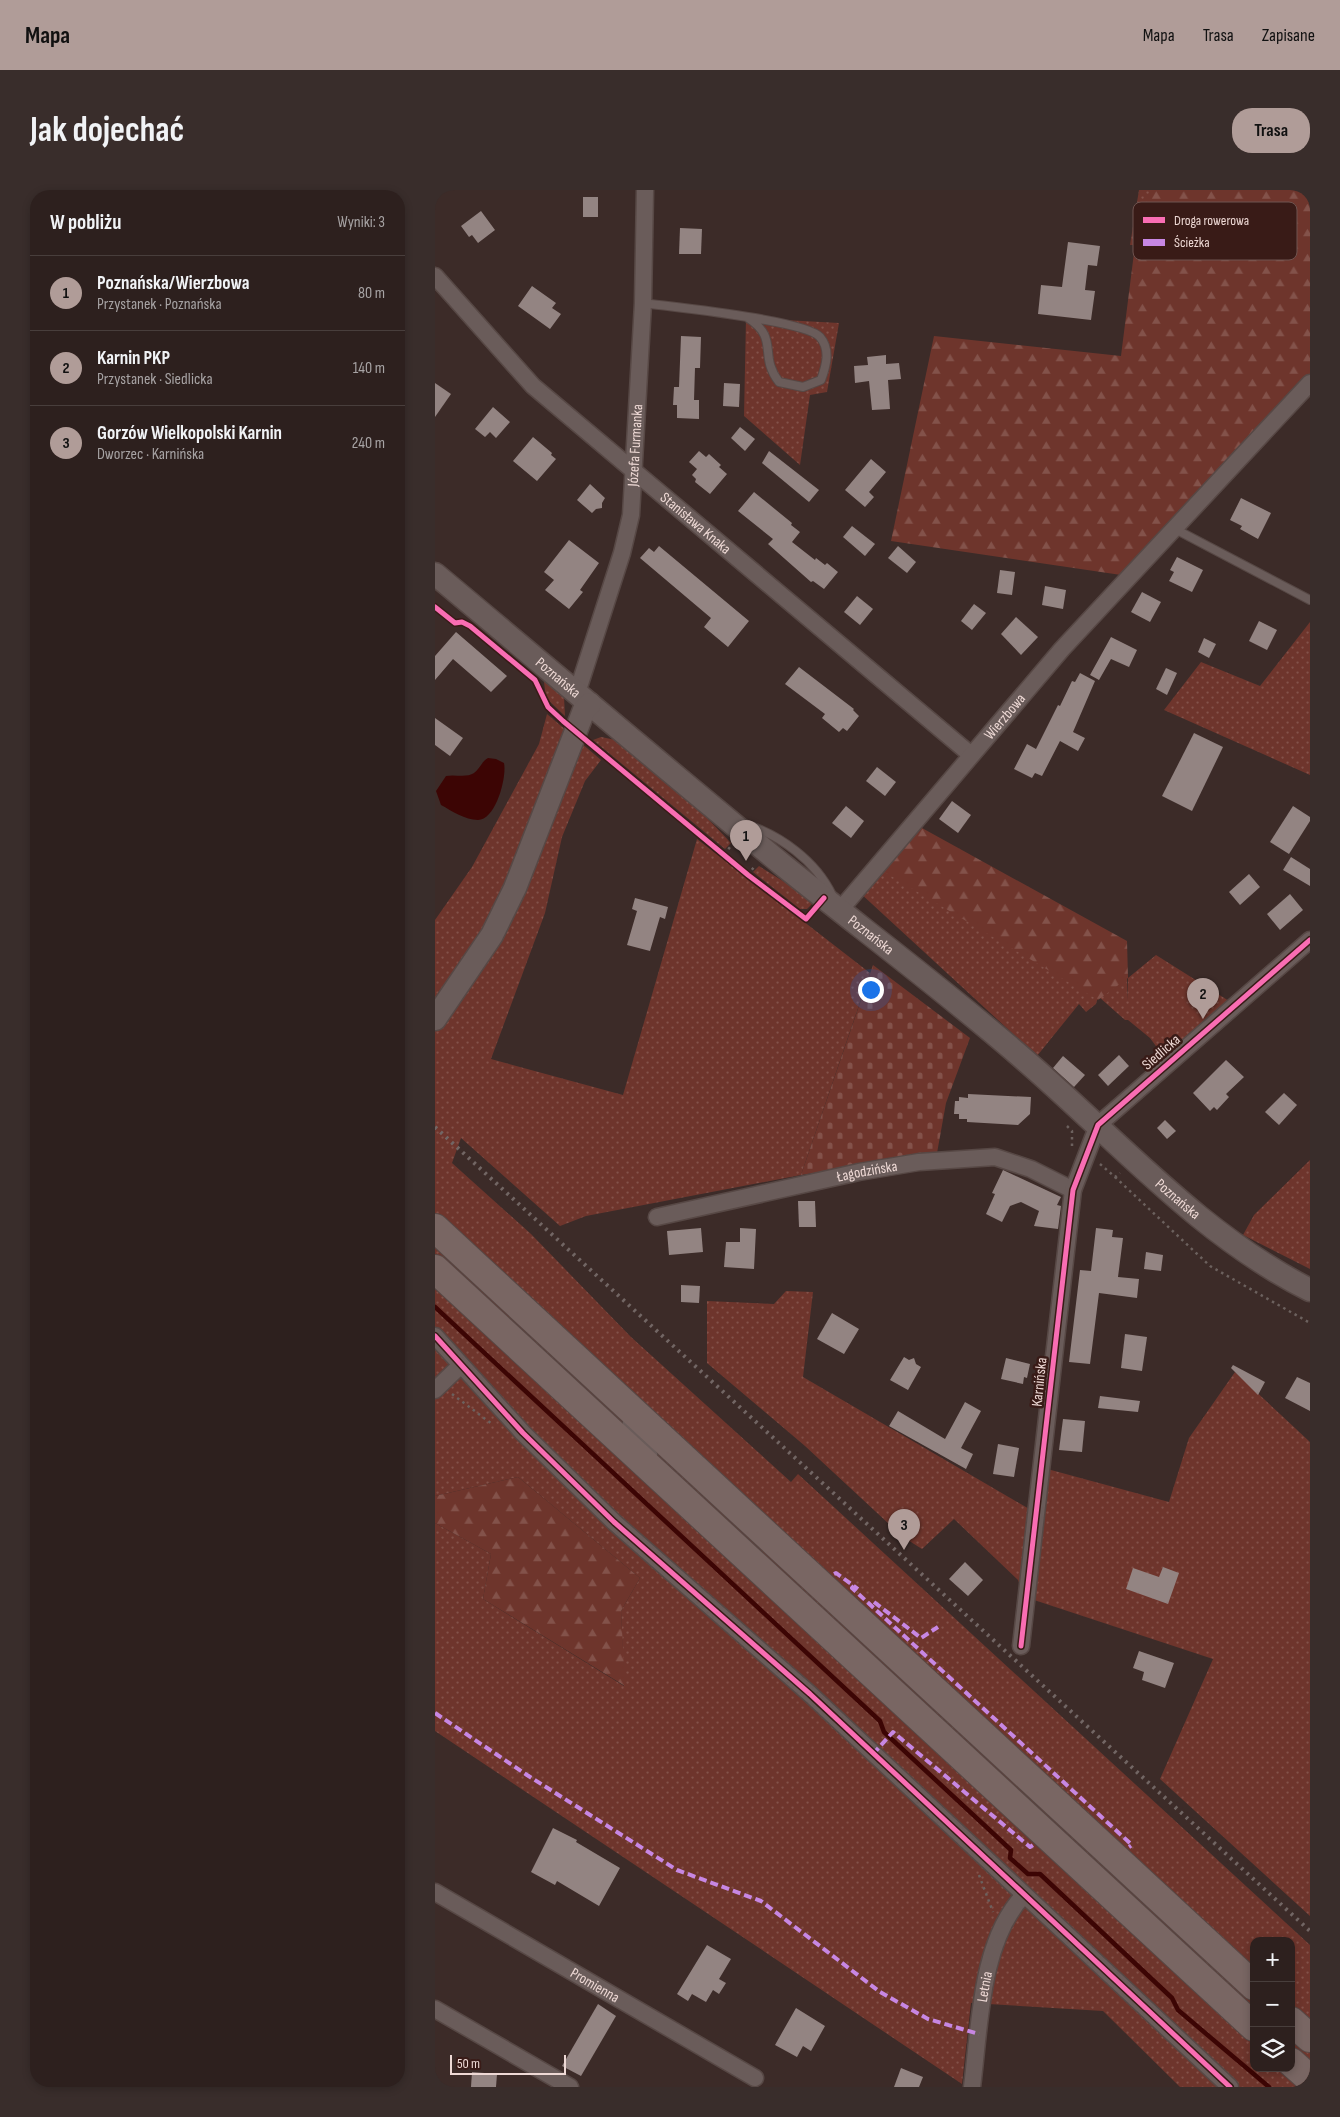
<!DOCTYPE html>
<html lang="pl">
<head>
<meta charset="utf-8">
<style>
	:root { --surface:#2d201e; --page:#392d2b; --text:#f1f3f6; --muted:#a7a3a4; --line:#483e3c; --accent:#b09c98 }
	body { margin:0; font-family:"Sofia Sans Condensed",sans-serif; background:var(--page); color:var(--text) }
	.controls { position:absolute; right:15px; bottom:15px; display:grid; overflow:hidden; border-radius:10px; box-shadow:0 2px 8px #0003 }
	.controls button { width:45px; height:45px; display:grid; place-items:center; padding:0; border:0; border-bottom:1px solid var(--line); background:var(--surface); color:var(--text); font:25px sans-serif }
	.scale { position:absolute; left:15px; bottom:12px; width:116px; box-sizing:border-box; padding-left:5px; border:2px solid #eed9d5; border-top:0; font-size:14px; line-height:18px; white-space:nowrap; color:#eed9d5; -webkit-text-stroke:4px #391b17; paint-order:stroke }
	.you { position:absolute; left:435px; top:799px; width:18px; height:18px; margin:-12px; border:4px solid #fff; border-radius:50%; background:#1a73e8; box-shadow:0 0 0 8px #1a73e833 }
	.badge { display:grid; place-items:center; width:32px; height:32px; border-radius:50%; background:var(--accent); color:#111; font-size:16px; font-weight:700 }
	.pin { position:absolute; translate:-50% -41px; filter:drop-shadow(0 1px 2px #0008) }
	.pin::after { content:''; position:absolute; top:26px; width:18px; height:15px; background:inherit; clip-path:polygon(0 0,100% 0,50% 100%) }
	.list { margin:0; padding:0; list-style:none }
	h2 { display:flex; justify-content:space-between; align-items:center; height:65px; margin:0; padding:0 20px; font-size:21px }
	h2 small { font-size:16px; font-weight:400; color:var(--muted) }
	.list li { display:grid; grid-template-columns:32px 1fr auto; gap:15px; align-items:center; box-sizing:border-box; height:75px; padding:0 20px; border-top:1px solid var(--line) }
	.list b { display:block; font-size:19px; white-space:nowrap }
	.list p { margin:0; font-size:16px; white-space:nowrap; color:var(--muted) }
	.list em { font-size:16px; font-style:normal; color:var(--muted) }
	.icon { flex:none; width:28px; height:28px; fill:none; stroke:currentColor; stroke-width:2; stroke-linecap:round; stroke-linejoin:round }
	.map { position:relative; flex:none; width:875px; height:1897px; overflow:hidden; border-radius:20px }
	header { display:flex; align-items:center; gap:30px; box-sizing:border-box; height:70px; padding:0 25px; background:var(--accent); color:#111 }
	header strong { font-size:24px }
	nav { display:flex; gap:28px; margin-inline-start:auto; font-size:18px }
	.intro { display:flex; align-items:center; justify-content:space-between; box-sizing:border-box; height:120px; padding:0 30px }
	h1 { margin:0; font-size:35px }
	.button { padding:12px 22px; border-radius:20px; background:var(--accent); color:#111; font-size:18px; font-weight:700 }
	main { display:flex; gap:30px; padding:0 30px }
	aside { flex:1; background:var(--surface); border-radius:20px; box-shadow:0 2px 8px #0003 }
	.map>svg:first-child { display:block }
	.grass { fill:url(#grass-dots); fill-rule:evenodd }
	.forest { fill:url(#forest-firs) }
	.cemetery { fill:url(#cemetery-stones) }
	.water { fill:#3c0504 }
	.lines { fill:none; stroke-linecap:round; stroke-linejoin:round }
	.stream { stroke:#3c0504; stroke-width:4.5 }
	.building { fill:#938482 }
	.lane-casing { stroke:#574845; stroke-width:10 }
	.street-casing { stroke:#574845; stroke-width:19 }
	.secondary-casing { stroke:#574845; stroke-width:25 }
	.highway-casing { stroke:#574845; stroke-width:30 }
	.path { stroke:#6c615e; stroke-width:2.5; stroke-dasharray:2.5 4; stroke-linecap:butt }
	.lane { stroke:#6a5c5a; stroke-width:8 }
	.street { stroke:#6a5c5a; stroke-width:16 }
	.secondary { stroke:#6a5c5a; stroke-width:22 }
	.highway { stroke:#796663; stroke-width:28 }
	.rail { stroke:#726664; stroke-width:4; stroke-dasharray:2.5 5; stroke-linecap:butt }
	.quiet { stroke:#c787e3; stroke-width:4; stroke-dasharray:8 4; stroke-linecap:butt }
	.cycleway-casing { stroke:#391b17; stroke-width:8 }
	.cycleway { stroke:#f96db3; stroke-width:5 }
	.labels { text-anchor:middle; stroke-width:5; stroke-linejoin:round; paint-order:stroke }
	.street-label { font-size:15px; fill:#eed9d5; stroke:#391b17 }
	.key { fill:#391b17; stroke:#6f5450; stroke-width:1 }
	.key-label { font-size:14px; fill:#eed9d5 }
</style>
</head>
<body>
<header>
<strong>Mapa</strong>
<nav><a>Mapa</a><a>Trasa</a><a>Zapisane</a></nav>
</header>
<div class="intro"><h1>Jak dojechać</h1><a class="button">Trasa</a></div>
<main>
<aside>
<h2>W pobliżu<small>Wyniki: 3</small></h2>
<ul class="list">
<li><span class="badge">1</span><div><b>Poznańska/Wierzbowa</b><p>Przystanek · Poznańska</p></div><em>80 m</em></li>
<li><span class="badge">2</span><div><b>Karnin PKP</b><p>Przystanek · Siedlicka</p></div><em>140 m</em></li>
<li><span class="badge">3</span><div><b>Gorzów Wielkopolski Karnin</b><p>Dworzec · Karnińska</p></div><em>240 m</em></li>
</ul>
</aside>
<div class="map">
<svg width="875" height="1897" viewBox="0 0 875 1897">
	<defs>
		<pattern id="grass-dots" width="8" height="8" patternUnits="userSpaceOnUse" patternTransform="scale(1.25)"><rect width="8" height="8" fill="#6e352c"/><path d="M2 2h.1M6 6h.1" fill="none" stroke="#83524a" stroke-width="1.8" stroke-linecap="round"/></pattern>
		<pattern id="forest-firs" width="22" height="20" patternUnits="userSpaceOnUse" patternTransform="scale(1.25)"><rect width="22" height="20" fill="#6e352c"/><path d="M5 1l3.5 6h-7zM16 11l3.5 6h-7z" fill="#83524a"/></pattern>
		<pattern id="cemetery-stones" width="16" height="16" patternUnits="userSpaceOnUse" patternTransform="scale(1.25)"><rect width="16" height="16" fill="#6e352c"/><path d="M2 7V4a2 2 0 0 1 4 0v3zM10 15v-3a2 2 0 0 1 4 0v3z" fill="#83524a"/></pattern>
	</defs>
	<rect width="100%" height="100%" fill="#3c2b28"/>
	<g class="grass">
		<path d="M704 0H720L702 55H695Z"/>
		<path d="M311 128 404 133 392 202 375 205 365 275 309 226Z"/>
		<path d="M875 432V585L729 520 766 472 825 496Z"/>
		<path d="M112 490 129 507 130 526 111 508 109 492Z"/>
		<path d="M112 524 166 570 150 591 127 647 110 723 56 869 188 905 262 649 435 783 366 985 151 1026 125 1036 26 948 17 973 96 1044 196 1147 356 1292 363 1284 875 1755V1897H745L668 1821 536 1813 527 1894 0 1541V1333L56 1364 48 1409 189 1496 186 1421 205 1388 83 1287 0 1306V730L37 677 104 554ZM819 1751H856V1878H819Z"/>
		<path d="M166 547 181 550 254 609 296 653 290 659 158 550Z"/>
		<path d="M324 676 380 711 372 719H365L318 682Z"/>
		<path d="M444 677 663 807 661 814 651 822 644 814 602 866 424 702Z"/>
		<path d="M721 765 794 811 731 864 726 863 715 848 693 830H690L664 807 692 788 693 811V788Z"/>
		<path d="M875 970V1079L808 1045 819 1025Z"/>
		<path d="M351 1101 378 1102 368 1187 596 1320 605 1277 734 1312 754 1248 800 1182 875 1252V1726L725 1589 778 1469 590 1407 583 1390 519 1329 487 1359 468 1347 370 1256 272 1173V1111L339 1114Z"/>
	</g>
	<g class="forest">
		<path d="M719 0H875V193L693 386 456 351 499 146 686 166 700 55 714 4Z"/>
		<path d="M473 633 487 638 692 751 693 788 663 810 441 677Z"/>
		<path d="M83 1287 205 1388 186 1421 190 1496 48 1409 56 1364 0 1333V1306Z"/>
	</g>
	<path class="cemetery" d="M438 775 535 848 511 913 502 963 366 985Z"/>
	<path class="water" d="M53 568 61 569 69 573C72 587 61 630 43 630 30 630 17 621 6 615L1 601 11 586C19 584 32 588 39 583 45 579 46 572 53 568Z"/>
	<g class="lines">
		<path class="stream" d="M0 1117 445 1531 449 1542 576 1660 575 1668 593 1684H605L737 1808 743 1820 834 1897"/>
	</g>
	<g class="building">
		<rect x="148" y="7" width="15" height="20"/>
		<path d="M46 21 60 40 43 53 37 45 34 47 26 36Z"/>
		<path d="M245 38 267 39 266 64H244Z"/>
		<path d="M633 52 665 56 662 76 653 75 650 100 660 101 656 130 603 124 606 95 627 97Z"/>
		<path d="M97 96 121 113 117 118 126 124 115 139 83 116Z"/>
		<path d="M246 146 266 147 265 178H260L259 210H264V229L242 228V215H238L239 197H244Z"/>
		<path d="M451 165V174L464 173 466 189 453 190 455 219 437 220 434 191 420 193 419 176 433 175 432 167Z"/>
		<path d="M0 193 16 204 0 227Z"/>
		<path d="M289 193 305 194 304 217 288 216Z"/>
		<path d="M58 217 75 232 61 248 55 242 50 247 40 239Z"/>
		<path d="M305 237 320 249 310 261 296 248Z"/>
		<path d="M98 247 117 263 116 265 121 269 102 291 78 271Z"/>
		<path d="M264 261 271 267 274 264 286 275 284 277 292 284 275 304 260 292 261 289 257 285 262 279 254 272Z"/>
		<path d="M334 261 384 300 374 312 327 273Z"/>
		<path d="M436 269 451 282 434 302 439 307 430 317 410 300Z"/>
		<path d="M155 294 170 308 167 313V318L161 319 157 323 142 310Z"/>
		<path d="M319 302 357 333 356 335 365 342 357 352 380 370 381 368 390 375 392 373 403 382 389 399 378 391 376 392 333 354 338 349 303 321Z"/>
		<path d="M806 308 836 323 823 349 805 339 807 336 795 330Z"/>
		<path d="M417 336 440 354 430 366 408 347Z"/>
		<path d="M134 350 164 373 145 400 148 402 134 419 110 400 119 390 109 382Z"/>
		<path d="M224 356 314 431 293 457 269 437 276 428 205 368 214 358 219 362Z"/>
		<path d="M463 356 481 372 472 383 453 368Z"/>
		<path d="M742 367 768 380 757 402 734 391 739 382 735 380Z"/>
		<path d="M565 380 580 382 577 405 562 403Z"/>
		<path d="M610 396 631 400 628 419 607 415Z"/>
		<path d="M707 402 726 412 715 432 696 422Z"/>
		<path d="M422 406 438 419 425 435 409 422Z"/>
		<path d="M539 414 551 423 537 440 526 431Z"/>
		<path d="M581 427 603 447 586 465 566 444Z"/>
		<path d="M824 431 842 440 832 460 814 451Z"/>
		<path d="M21 442 72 486 56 502 18 469 0 490V466Z"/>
		<path d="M676 447 702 460 694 477 676 469 664 490 655 485Z"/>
		<path d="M769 448 781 454 774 468 763 462Z"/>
		<path d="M364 477 419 519 418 520 424 526 412 541 408 538 404 542 387 528 390 524 350 494Z"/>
		<path d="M731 478 742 483 732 505 721 499Z"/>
		<path d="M645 483 660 491 638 542 650 548 643 561 625 551 607 586 600 583 597 588 579 579 592 554 601 559 623 515 625 516 637 491 640 492Z"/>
		<path d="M0 528 28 548 15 566 0 555Z"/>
		<path d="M759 543 788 557 757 621 727 606Z"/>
		<path d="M442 577 461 592 450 606 431 591Z"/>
		<path d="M517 611 536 625 523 643 504 629Z"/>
		<path d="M411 616 429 631 416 648 397 633Z"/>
		<path d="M858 616 875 627V631L854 664 835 652Z"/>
		<path d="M856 667 875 679V696L848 680Z"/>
		<path d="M814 684 825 697 805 715 794 702Z"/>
		<path d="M855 704 868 720 845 740 832 724Z"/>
		<path d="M200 708 233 717 230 729 225 727 215 761 192 755 202 721 197 719Z"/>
		<path d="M684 865 694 876 673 896 663 885Z"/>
		<path d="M628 866 650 885 639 897 618 878Z"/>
		<path d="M791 870 809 887 791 904 794 907 782 920 779 917 775 921 758 903Z"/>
		<path d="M849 903 862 915 844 935 830 922Z"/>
		<path d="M533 904 596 907 595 924 583 935 532 932V929H524V924H519L520 911H524V907L533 908Z"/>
		<path d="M730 930 741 941 732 949 722 938Z"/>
		<path d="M568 980 626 1007 622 1015 626 1016 623 1039 599 1036 604 1021 586 1012 575 1016 567 1032 551 1024 560 1004 557 1003Z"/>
		<path d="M363 1011H380L381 1037H364Z"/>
		<path d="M266 1038 268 1062 234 1065 232 1041Z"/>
		<path d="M305 1038 321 1039 319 1079 289 1077 291 1052H305Z"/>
		<path d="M661 1038 678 1040 677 1047 688 1048 683 1087 704 1089 702 1108 664 1103 655 1174 634 1172 645 1080 656 1081Z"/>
		<path d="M711 1062 728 1065 726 1081 709 1079Z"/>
		<path d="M246 1095 265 1096 264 1113 246 1112Z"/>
		<path d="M397 1123 424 1139 409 1164 382 1149Z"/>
		<path d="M690 1144 712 1147 707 1181 686 1178Z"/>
		<path d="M469 1167 474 1170 479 1168 481 1174 486 1177 473 1200 455 1190Z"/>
		<path d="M571 1168 595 1174 592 1188 589 1187 588 1194 566 1189Z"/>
		<path d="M798 1175 830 1192 823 1205 796 1178Z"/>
		<path d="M862 1187 875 1193V1221L850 1208Z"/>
		<path d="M665 1206 705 1211 703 1222 663 1218Z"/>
		<path d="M530 1212 546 1221 526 1258 538 1264 531 1279 454 1236 463 1221 510 1249Z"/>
		<path d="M628 1229 650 1231 647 1262 624 1260Z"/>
		<path d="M563 1254 584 1258 579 1287 558 1284Z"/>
		<path d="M530 1372 548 1390 533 1406 514 1389Z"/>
		<path d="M728 1377 744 1383 733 1414 691 1399 698 1378 724 1387Z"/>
		<path d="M704 1461 739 1473 730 1498 707 1490 709 1482 698 1478Z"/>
		<path d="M118 1638 142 1650 141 1652 185 1678 164 1716 122 1691 120 1695 96 1682Z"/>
		<path d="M272 1755 296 1769 284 1789 291 1793 284 1804 278 1800 271 1812 257 1804 253 1811 242 1804Z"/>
		<path d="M163 1814 181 1826 146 1886 127 1876Z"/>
		<path d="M361 1818 390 1836 376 1861 368 1856 362 1867 340 1855Z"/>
		<path d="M466 1878 488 1887 484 1897H459Z"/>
		<path d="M37 1882 62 1884 61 1897H36Z"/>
	</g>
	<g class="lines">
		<g class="lane-casing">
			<g id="lane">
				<path d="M208 113C237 117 370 130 385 147 396 160 391 176 386 190L368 197 344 192C323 165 345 149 313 128"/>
				<path d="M740 339 875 410"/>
				<path d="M310 634C345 645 381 671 397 705"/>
				<path d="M192 1233 218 1264"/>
			</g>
		</g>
		<g class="street-casing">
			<g id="street">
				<path id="s1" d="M0 86 98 196 535 564"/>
				<path id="s2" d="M142 503 187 363 196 325 208 113 210 0"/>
				<path id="s3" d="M405 720 627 459 875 193"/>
				<path id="s4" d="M222 1027 424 982 484 972 560 967 596 979 638 1000"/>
				<path d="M0 1146 88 1243 179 1332 375 1504 795 1897"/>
				<path d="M0 1200 26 1175"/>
				<path d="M586 1456 638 1000 663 935 875 750"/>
				<path id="s5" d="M0 1702 320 1888"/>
				<path d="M0 1819 135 1897"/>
				<path id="s6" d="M537 1897C545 1836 545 1751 589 1705"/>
			</g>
		</g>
		<g class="secondary-casing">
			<g id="secondary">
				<path id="s7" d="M0 384C116 481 232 580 349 676 427 739 508 799 584 865 679 946 763 1044 875 1100"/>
				<path d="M0 829 57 745 80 698 141 541 149 520 155 514"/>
			</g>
		</g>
		<g class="highway-casing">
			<g id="highway">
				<path d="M0 1038 819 1796"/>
				<path d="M0 1079 819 1837"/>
				<path d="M856 1831 875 1848"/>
				<path d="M856 1872 875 1889"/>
			</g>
		</g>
		<g class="path">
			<path d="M289 664 296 656"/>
			<path d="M313 685 319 677"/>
			<path d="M632 936 637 941V958"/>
			<path d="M665 974 680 987 685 983"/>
			<path d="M680 987 775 1076 875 1133"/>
			<path d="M17 1204 57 1234"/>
			<path d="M544 1685 558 1722"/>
		</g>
		<use href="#lane" class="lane"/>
		<use href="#street" class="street"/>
		<use href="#secondary" class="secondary"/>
		<use href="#highway" class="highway"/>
		<path class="rail" d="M0 937 875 1741"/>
		<g class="quiet">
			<path d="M399 1384 401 1383 423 1399"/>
			<path d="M419 1396 417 1398 697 1655 694 1657"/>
			<path d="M439 1412 486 1448 503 1437"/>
			<path d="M0 1523 92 1585 242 1680 326 1711 445 1802 493 1829 544 1844"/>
			<path d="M438 1564 458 1542 595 1657 598 1655"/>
		</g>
		<g class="cycleway-casing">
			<g id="cycleway">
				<path d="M0 417 20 433 27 432 35 436 100 490 113 517 128 531 313 685 371 729 389 708"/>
				<path d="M0 1146 88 1243 179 1332 375 1504 795 1897"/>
				<path d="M586 1456 638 1000 663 935 875 750"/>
			</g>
		</g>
		<use href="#cycleway" class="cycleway"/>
	</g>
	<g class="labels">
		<g class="street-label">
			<text dy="5" stroke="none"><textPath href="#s2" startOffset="256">Józefa Furmanka</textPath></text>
			<text dy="5" stroke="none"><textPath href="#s1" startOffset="360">Stanisława Knaka</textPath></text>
			<text dy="5" stroke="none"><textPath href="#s7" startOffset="161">Poznańska</textPath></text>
			<text dy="5" stroke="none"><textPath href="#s3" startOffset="254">Wierzbowa</textPath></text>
			<text dy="5" stroke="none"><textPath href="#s7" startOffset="566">Poznańska</textPath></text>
			<text transform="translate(726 862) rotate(-41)" y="5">Siedlicka</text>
			<text dy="5" stroke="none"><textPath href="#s4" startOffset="215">Łagodzińska</textPath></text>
			<text dy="5" stroke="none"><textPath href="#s7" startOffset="971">Poznańska</textPath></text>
			<text transform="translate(604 1192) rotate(-84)" y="5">Karnińska</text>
			<text dy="5" stroke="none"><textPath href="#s5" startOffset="185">Promienna</textPath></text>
			<text dy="5" stroke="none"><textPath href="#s6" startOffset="101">Letnia</textPath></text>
		</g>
	</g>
	<rect x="698" y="12" width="164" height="58" rx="8" class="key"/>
	<rect x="708" y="27" width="22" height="6" fill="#f96db3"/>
	<rect x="708" y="49" width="22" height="7" fill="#c787e3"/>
	<g class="key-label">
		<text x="739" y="35">Droga rowerowa</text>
		<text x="739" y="57">Ścieżka</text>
	</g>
</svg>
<div class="controls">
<button>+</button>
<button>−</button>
<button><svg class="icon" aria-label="layers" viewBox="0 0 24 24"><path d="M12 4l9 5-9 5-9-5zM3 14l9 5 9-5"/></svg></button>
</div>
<div class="scale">50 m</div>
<div class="you"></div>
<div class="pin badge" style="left:311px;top:671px">1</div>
<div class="pin badge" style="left:768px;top:829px">2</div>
<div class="pin badge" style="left:469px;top:1360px">3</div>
</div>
</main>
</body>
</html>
